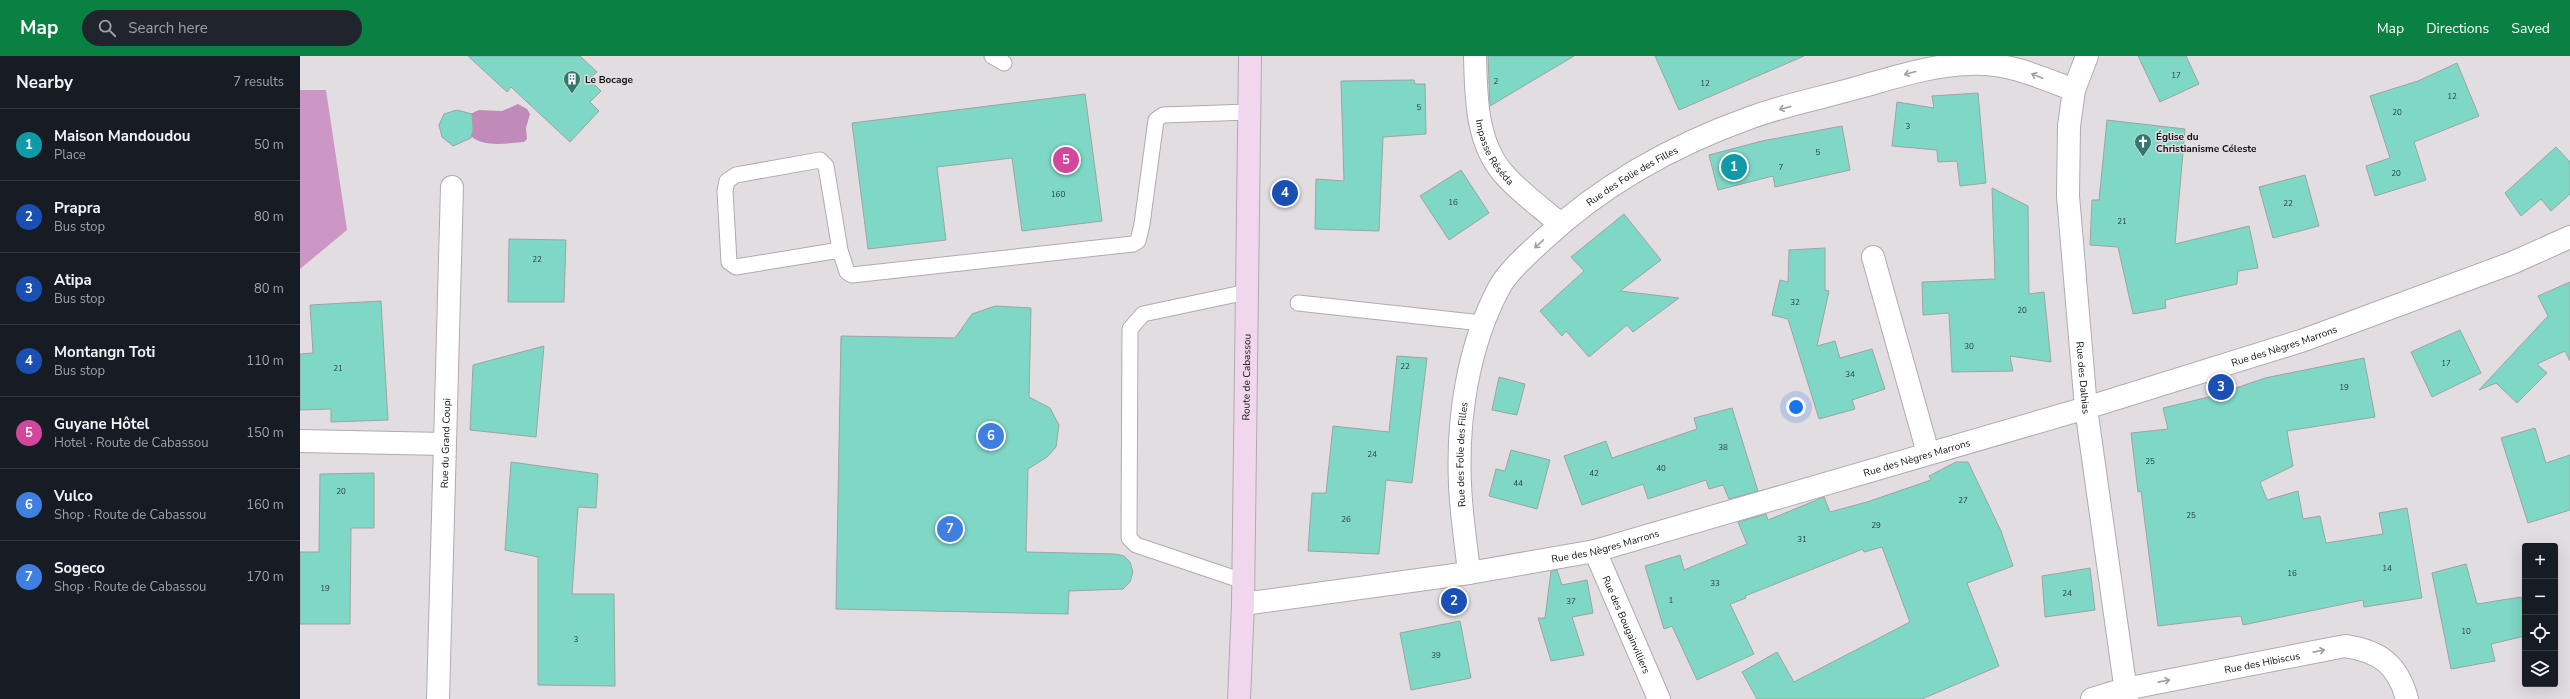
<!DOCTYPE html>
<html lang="en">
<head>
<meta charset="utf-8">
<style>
	:root { --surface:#171b24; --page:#20242c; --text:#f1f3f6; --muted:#9ea1a6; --line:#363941; --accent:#0b8043 }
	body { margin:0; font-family:"Nunito Sans",sans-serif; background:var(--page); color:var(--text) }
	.controls { position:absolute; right:12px; bottom:12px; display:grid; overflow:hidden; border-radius:4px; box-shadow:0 4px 16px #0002 }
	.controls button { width:36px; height:36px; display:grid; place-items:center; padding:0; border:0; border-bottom:1px solid var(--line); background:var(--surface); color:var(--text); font:20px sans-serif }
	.you { position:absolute; left:1496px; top:351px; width:14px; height:14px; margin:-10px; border:3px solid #fff; border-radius:50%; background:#1a73e8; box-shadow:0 0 0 6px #1a73e833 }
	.badge { display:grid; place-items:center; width:26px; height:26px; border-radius:50%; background:var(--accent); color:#fff; font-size:13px; font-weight:700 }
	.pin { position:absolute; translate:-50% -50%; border:2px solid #fff; box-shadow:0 1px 4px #0006 }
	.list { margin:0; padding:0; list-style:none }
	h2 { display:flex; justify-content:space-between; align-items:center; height:52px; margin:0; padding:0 16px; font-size:17px }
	h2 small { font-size:13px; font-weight:400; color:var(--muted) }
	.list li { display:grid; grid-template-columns:26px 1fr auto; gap:12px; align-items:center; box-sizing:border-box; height:72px; padding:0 16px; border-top:1px solid var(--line) }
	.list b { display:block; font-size:15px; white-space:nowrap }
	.list p { margin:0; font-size:13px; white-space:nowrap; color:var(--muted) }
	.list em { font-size:13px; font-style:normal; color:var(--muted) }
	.icon { flex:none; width:22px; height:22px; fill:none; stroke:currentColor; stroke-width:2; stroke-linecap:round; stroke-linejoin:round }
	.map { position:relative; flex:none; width:2270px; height:643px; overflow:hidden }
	header { display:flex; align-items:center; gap:24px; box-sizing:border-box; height:56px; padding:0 20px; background:var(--accent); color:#fff }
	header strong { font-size:19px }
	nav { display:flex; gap:22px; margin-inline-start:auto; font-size:14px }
	.search { width:280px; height:36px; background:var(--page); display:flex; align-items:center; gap:10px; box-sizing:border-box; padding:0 14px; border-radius:22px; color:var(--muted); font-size:15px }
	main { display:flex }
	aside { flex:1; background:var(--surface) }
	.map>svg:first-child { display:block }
	.forest { fill:#cd97c5 }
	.water { fill:#c08bb8 }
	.building { fill:#7fd7c6; stroke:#9ea4a3 }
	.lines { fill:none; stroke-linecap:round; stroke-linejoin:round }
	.service-casing { stroke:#b0abaf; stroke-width:17 }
	.minor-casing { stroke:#b0abaf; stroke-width:24 }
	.secondary-casing { stroke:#b0abaf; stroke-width:24 }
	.service { stroke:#fff; stroke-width:15 }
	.minor { stroke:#fff; stroke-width:22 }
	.secondary { stroke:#f0d7ed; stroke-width:22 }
	.oneway { stroke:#9f9f9f }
	.labels { text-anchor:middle; stroke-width:3; stroke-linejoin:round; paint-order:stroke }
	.number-label { font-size:8px; fill:#2c403e }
	.poi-label { font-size:10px; font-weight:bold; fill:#100e10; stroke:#e2dde1; text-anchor:start }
	.street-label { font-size:10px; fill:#100e10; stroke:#e2dde1 }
</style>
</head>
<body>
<header>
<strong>Map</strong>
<div class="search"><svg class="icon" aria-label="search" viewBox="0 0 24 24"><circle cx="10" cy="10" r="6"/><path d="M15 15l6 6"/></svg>Search here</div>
<nav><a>Map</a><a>Directions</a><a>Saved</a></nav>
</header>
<main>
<aside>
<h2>Nearby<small>7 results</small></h2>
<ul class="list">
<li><span class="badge" style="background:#0f9aa8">1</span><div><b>Maison Mandoudou</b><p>Place</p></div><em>50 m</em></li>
<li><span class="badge" style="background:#1a4fb4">2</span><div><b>Prapra</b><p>Bus stop</p></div><em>80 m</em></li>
<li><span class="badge" style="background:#1a4fb4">3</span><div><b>Atipa</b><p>Bus stop</p></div><em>80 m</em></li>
<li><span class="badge" style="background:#1a4fb4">4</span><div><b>Montangn Toti</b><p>Bus stop</p></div><em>110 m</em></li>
<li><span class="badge" style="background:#d1479c">5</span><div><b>Guyane Hôtel</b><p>Hotel · Route de Cabassou</p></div><em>150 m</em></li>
<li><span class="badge" style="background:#3f7fe0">6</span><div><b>Vulco</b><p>Shop · Route de Cabassou</p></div><em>160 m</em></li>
<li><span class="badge" style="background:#3f7fe0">7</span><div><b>Sogeco</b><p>Shop · Route de Cabassou</p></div><em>170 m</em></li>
</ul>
</aside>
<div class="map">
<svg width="2270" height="643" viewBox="0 0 2270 643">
	<rect width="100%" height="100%" fill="#e2dde1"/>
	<path class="forest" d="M0 34H26L47 174 0 213Z"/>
	<path class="water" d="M218 48 227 53 230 58 226 72 227 83 224 86C209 87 183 92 171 80L173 74 170 58 179 54 202 55Z"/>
	<g class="building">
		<path d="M168 0H280L297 16 289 23 301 35 290 46 299 55 270 86 211 31 207 36Z"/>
		<path d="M1188 0H1274L1190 50Z"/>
		<path d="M1355 0H1504L1379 54Z"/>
		<path d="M1838 0H1886L1899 28 1860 46Z"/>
		<path d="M2157 7 2179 60 2114 86 2126 124 2075 140 2066 110 2090 102 2070 40 2118 25Z"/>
		<path d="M1114 24 1115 28H1125L1126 78 1083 81 1079 175 1015 173 1016 123 1044 125 1041 25Z"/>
		<path d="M1678 37 1686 127 1660 130 1657 105 1638 106 1637 94 1592 90 1597 46 1634 52 1632 40Z"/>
		<path d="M785 38 802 165 722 175 712 102 637 111 646 184 568 193 552 67Z"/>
		<path d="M157 54 172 58 173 74 171 82 153 90 142 81 139 69 144 58Z"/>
		<path d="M1807 64 1885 73 1875 188 1949 170 1958 212 1938 215 1937 228 1865 244 1866 252 1833 258 1818 191 1790 189 1792 144H1799Z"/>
		<path d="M1542 70 1550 114 1475 131 1473 120 1418 134 1409 99 1462 85Z"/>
		<path d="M2256 91 2270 106V138L2251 155 2241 143 2221 160 2205 137Z"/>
		<path d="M1161 114 1189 157 1149 184 1120 140Z"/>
		<path d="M2005 119 2019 170 1973 182 1959 131Z"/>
		<path d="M1692 132 1728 150 1729 238 1744 236 1751 306 1710 300 1713 315 1652 316 1649 257 1623 259 1622 226 1695 223Z"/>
		<path d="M1324 158 1361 204 1320 235 1379 242 1333 276 1327 269 1289 301 1266 275 1262 280 1240 255 1284 215 1271 201Z"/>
		<path d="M209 183 266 184 264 246H208Z"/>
		<path d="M1525 192V234L1529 235 1517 290 1535 285 1540 302 1572 293 1585 333 1552 344 1555 353 1519 363 1488 263 1472 259 1480 224 1488 226 1489 194Z"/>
		<path d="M2270 226V305L2265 295 2237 308 2247 317 2217 347 2196 327 2179 334 2248 260 2238 240Z"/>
		<path d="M81 245 88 364 31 366V353L0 354V298L13 297 10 249Z"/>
		<path d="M695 250 731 252 729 341 750 352 759 369 756 391 747 401 728 413 726 496 815 498 824 500 830 506 833 516 830 526 823 533 769 535 768 558 536 553 541 280 655 282 672 258Z"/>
		<path d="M2160 274 2181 317 2132 341 2111 296Z"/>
		<path d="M244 290 236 381 170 374 173 309Z"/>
		<path d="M1097 300 1127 302 1112 427 1086 424 1079 498 1008 495 1012 437H1026L1033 370 1089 376Z"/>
		<path d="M2064 302 2075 361 1987 375 1993 410 1960 426 1967 444 1998 435 2003 463 2020 460 2026 487 2083 478 2079 457 2107 452 2122 542 2064 551 2063 544 1943 569 1941 560 1858 570 1841 435 1838 436 1831 377 1868 373 1863 352 1913 340 1965 322Z"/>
		<path d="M1199 321 1225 328 1217 359 1192 354Z"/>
		<path d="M1432 352 1458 435 1429 443 1423 429 1409 433 1406 424 1348 443 1343 428 1282 449 1264 400 1306 385 1312 402 1397 373 1394 362Z"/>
		<path d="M2235 372 2246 407 2270 399V454L2228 467 2201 382Z"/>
		<path d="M1211 394 1250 404 1237 453 1189 440 1196 413 1205 415Z"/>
		<path d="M211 406 298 418 296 452 278 451 272 538H314L315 630 238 629V501L205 494Z"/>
		<path d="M1656 406H1668L1701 475 1713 510 1667 527 1699 610 1622 643H1457L1442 616 1477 596 1494 626 1610 566 1582 491 1564 496 1563 493 1445 540 1446 542 1430 548 1454 598 1397 624 1372 570 1364 573 1345 510 1380 499 1384 514 1447 488 1438 466 1466 458 1468 464 1524 441 1530 456 1567 446 1631 424 1629 420Z"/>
		<path d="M74 417V472H51L50 568H0V496H19L20 418Z"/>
		<path d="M2166 508 2177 548 2221 541 2225 560V580L2191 588 2195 605 2151 613 2132 517Z"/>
		<path d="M1790 512 1795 554 1745 561 1742 520Z"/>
		<path d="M1257 514 1262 529 1287 524 1293 557 1272 561 1284 599 1251 605 1238 562H1245L1251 515Z"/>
		<path d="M1160 565 1171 622 1111 634 1100 577Z"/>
	</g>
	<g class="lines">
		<g class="service-casing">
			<g id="service">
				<path d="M692 0 704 7"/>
				<path d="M540 194 436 211 429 206 425 135 427 125 436 119 520 104 526 110 540 194 547 216 552 219 833 188 838 185 842 168 856 64 863 59 949 56"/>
				<path d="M998 247 1182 267"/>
				<path d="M943 525 836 489 829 482 830 273 843 258 947 236"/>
			</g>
		</g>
		<g class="minor-casing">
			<g id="minor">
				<path id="s1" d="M1175 0C1176 39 1176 86 1203 117 1219 136 1242 152 1260 168"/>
				<path id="s2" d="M1787 0 1774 34 1769 70 1768 140 1786 352 1827 643"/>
				<path d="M1573 201 1628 397"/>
				<path d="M0 385 145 388"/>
				<path id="s3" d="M1295 495 1359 643"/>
				<path id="s4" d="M1169 517C1166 487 1161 458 1160 428 1157 363 1168 290 1199 232 1208 215 1228 198 1243 184 1302 129 1376 88 1452 61 1485 49 1521 42 1556 32 1593 22 1630 9 1670 8 1707 6 1740 21 1774 34"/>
				<path id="s5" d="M943 548 1169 517 1295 495 1786 352 2004 284 2212 207 2270 181"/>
				<path id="s6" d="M138 643 152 131"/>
				<path id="s7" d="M1792 643 1825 633 2045 590C2080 595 2098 609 2107 643"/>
			</g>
		</g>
		<g class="secondary-casing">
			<g id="secondary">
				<path id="s8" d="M939 643 943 548 950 0"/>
			</g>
		</g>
		<use href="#service" class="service"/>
		<use href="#minor" class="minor"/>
		<use href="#secondary" class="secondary"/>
	</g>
	<defs><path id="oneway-shaft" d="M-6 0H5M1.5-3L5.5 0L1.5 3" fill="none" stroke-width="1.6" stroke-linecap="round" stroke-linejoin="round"/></defs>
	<g class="oneway">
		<use href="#oneway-shaft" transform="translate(1610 17) rotate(165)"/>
		<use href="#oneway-shaft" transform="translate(1737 20) rotate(-158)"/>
		<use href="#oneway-shaft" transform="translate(1485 52) rotate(165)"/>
		<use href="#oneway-shaft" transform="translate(1239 188) rotate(137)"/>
		<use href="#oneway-shaft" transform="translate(2019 595) rotate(-11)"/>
		<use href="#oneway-shaft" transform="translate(1864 625) rotate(-11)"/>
	</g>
	<defs>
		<g id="building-pin" transform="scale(0.9)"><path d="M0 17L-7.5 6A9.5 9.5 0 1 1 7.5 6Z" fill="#33786d" stroke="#e2dde1"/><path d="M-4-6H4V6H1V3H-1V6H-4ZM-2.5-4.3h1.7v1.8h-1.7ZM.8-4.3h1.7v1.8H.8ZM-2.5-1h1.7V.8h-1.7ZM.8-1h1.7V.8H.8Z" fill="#fff"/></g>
		<g id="church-pin" transform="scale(0.9)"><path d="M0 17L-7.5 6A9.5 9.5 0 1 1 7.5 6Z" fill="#33786d" stroke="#e2dde1"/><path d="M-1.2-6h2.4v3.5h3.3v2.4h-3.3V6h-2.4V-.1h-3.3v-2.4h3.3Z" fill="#fff"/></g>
	</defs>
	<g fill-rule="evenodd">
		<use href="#building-pin" x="272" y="23"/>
		<use href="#church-pin" x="1843" y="86"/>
	</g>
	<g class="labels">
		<g class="number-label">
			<text x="1876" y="22">17</text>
			<text x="1196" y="28">2</text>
			<text x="1405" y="30">12</text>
			<text x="2152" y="43">12</text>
			<text x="1119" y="54">5</text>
			<text x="2097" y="59">20</text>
			<text x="1608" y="73">3</text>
			<text x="1518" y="99">5</text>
			<text x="1481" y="114">7</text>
			<text x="2096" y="120">20</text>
			<text x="758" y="141">160</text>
			<text x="1153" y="149">16</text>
			<text x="1988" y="150">22</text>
			<text x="1822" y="168">21</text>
			<text x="237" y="206">22</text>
			<text x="1495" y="249">32</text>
			<text x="1722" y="257">20</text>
			<text x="1669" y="293">30</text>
			<text x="2146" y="310">17</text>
			<text x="1105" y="313">22</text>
			<text x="38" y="315">21</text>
			<text x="1550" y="321">34</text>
			<text x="2044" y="334">19</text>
			<text x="1423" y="394">38</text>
			<text x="1072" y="401">24</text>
			<text x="1850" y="408">25</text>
			<text x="1361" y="415">40</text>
			<text x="1294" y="420">42</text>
			<text x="1218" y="430">44</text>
			<text x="41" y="438">20</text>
			<text x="1663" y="447">27</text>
			<text x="1891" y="462">25</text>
			<text x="1046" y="466">26</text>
			<text x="1576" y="472">29</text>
			<text x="1502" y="486">31</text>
			<text x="2087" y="515">14</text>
			<text x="1992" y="520">16</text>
			<text x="1415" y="530">33</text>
			<text x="25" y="535">19</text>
			<text x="1767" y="540">24</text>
			<text x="1371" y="547">1</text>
			<text x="1271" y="548">37</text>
			<text x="2166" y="578">10</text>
			<text x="276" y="586">3</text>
			<text x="1136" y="602">39</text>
		</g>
		<g class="poi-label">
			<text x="285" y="27">Le Bocage</text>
			<text x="1856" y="84">Église du<tspan x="1856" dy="12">Christianisme Céleste</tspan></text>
		</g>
		<g class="street-label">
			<text dy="4" stroke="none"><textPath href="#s1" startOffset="100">Impasse Réséda</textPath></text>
			<text dy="4" stroke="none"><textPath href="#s4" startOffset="467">Rue des Folie des Filles</textPath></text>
			<text dy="4" stroke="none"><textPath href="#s5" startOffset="1075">Rue des Nègres Marrons</textPath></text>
			<text dy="4" stroke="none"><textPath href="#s2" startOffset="325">Rue des Dalhias</textPath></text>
			<text dy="4" stroke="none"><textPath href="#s8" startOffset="322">Route de Cabassou</textPath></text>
			<text dy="4" stroke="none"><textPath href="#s6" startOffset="256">Rue du Grand Coupi</textPath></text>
			<text dy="4" stroke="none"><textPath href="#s4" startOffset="119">Rue des Folie des Filles</textPath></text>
			<text dy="4" stroke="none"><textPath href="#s5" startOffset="691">Rue des Nègres Marrons</textPath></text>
			<text dy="4" stroke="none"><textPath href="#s5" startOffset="367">Rue des Nègres Marrons</textPath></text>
			<text dy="4" stroke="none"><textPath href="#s3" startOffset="80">Rue des Bougainvilliers</textPath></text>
			<text dy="4" stroke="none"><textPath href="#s7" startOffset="174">Rue des Hibiscus</textPath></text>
		</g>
	</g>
</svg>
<div class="controls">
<button>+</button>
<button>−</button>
<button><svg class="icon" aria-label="locate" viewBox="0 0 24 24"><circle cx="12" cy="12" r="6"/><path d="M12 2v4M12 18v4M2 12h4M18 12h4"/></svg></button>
<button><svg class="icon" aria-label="layers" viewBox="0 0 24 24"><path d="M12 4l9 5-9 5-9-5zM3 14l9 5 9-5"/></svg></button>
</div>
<div class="you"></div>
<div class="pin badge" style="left:1434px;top:111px;background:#0f9aa8">1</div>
<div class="pin badge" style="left:1154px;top:545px;background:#1a4fb4">2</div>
<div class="pin badge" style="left:1921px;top:331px;background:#1a4fb4">3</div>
<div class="pin badge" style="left:985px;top:137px;background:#1a4fb4">4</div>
<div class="pin badge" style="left:766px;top:104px;background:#d1479c">5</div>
<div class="pin badge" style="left:691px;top:380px;background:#3f7fe0">6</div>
<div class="pin badge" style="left:650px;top:473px;background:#3f7fe0">7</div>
</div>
</main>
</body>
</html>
